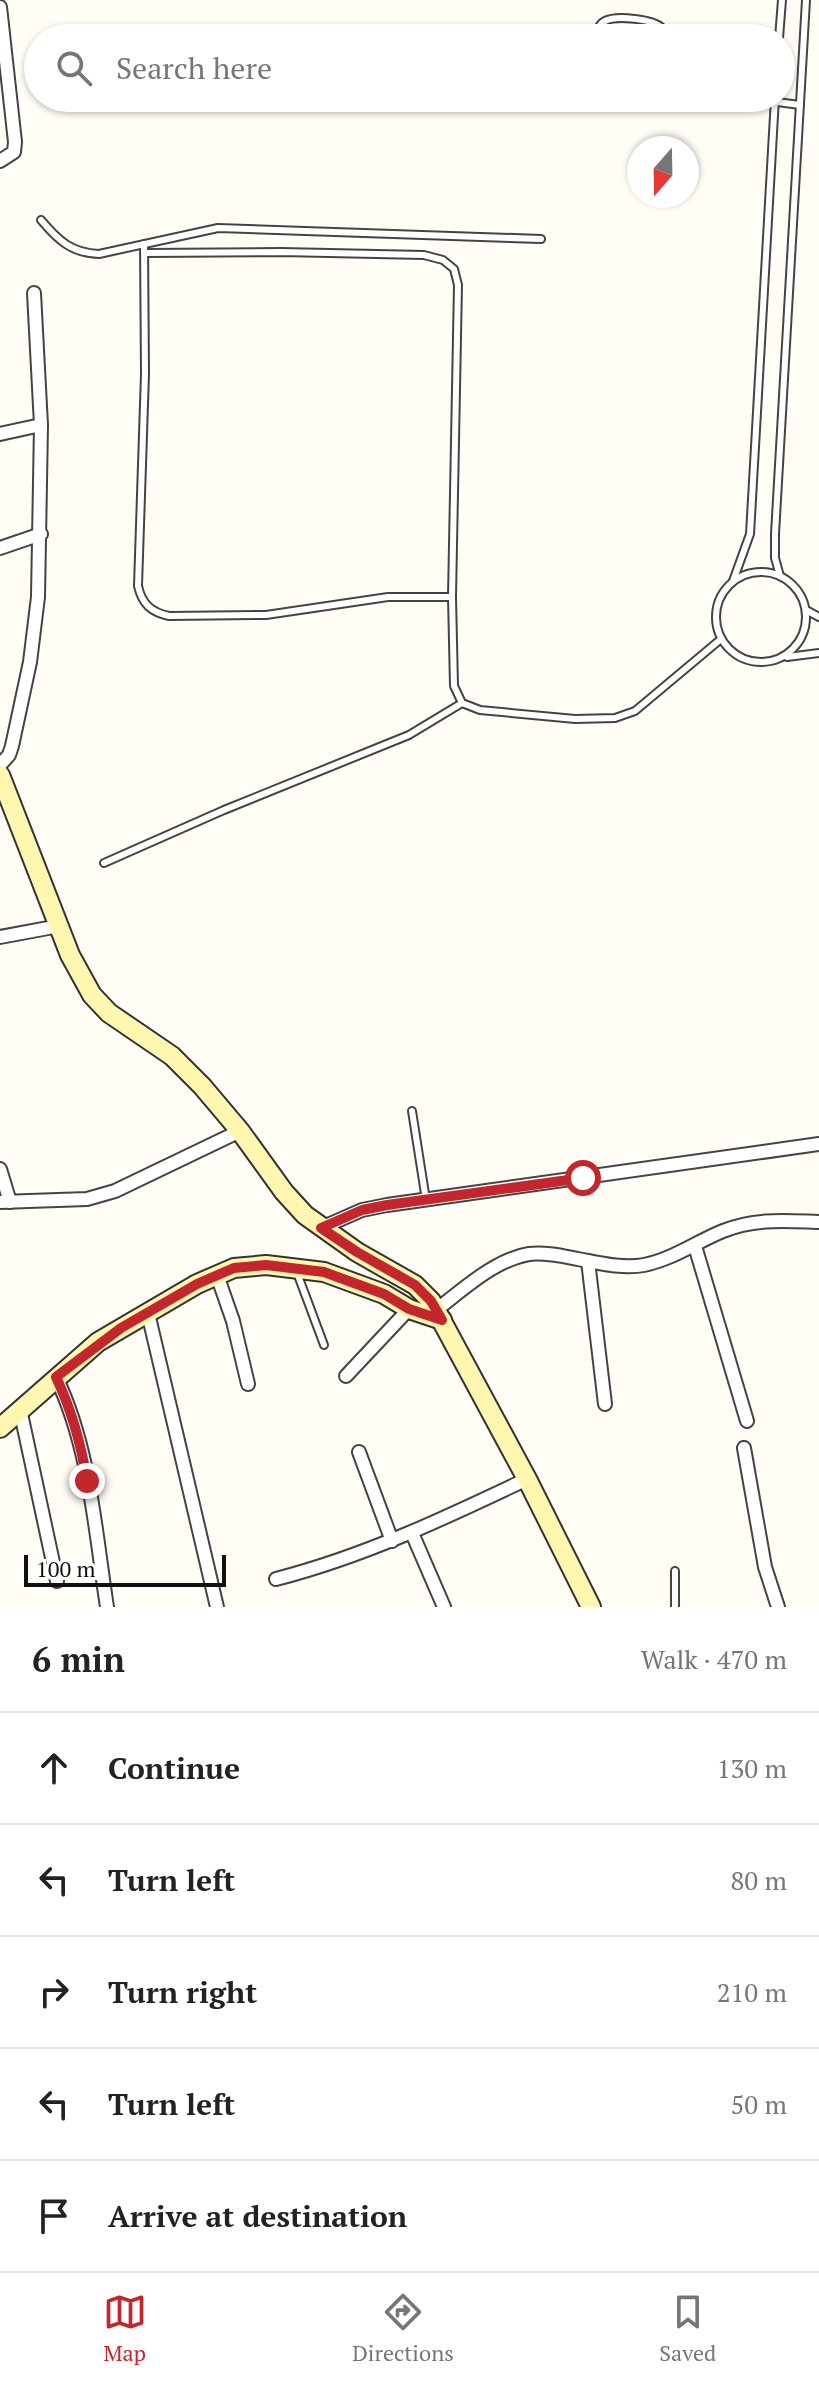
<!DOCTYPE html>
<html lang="en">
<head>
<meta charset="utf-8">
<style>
	:root { --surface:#fff; --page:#f6f6f6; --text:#222; --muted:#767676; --line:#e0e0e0; --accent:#c4262e }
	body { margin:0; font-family:"PT Serif",serif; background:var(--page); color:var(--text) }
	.compass { position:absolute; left:627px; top:136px; width:72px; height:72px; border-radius:50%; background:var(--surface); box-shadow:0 2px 6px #0004; rotate:200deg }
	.scale { position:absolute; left:24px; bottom:20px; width:202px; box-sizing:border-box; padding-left:8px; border:4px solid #111; border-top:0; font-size:22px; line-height:28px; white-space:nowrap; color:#111; -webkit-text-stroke:6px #fff; paint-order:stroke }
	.stop { position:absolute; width:24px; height:24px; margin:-18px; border:6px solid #c4262e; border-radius:50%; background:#fff }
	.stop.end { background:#c4262e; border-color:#fff; box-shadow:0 2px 8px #0008 }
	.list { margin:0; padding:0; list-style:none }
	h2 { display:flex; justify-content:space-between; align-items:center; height:104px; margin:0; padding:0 32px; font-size:34px }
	h2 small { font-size:26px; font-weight:400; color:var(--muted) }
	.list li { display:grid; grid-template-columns:52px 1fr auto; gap:24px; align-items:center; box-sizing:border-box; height:112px; padding:0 32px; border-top:2px solid var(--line) }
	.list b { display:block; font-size:30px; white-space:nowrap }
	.list em { font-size:26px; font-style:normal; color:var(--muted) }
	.icon { flex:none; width:44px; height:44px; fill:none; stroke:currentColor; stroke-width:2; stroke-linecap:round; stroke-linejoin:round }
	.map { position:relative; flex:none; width:819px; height:1607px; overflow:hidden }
	.search { position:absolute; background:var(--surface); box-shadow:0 2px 6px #0004; left:24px; right:24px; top:24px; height:88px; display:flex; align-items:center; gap:20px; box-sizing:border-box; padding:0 28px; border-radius:44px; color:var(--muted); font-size:30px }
	.sheet { height:664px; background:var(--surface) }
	nav { display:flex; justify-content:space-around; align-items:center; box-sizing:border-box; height:112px; border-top:2px solid var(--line); background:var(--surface); font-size:22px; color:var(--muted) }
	nav a { display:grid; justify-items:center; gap:4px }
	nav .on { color:var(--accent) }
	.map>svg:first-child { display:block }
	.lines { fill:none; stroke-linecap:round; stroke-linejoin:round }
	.lane-casing { stroke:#444; stroke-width:10 }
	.street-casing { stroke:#444; stroke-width:16 }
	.secondary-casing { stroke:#333; stroke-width:22 }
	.lane { stroke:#fff; stroke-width:6 }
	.street { stroke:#fff; stroke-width:12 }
	.secondary { stroke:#fff6b0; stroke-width:18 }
	.route { stroke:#c4262e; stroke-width:10 }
</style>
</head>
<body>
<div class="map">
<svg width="819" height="1607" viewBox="0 0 819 1607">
	<rect width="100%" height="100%" fill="#fffdf5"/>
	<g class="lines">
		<g class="lane-casing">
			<g id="lane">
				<path d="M596 38C597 32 598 24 605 21 616 15 654 19 662 28L664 38"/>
				<path d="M779 38 782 0"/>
				<path d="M746 98 800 105"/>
				<path d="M41 220C58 240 71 253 99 254L218 228 541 239"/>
				<path d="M144 244 145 374 138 586C142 604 151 612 169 616L266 615 388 597H452"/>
				<path d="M146 253 281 252 424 255 443 260 454 269 458 285 452 597 454 686 462 703 480 710 575 719 615 718 635 711 721 639"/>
				<circle cx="761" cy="617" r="45"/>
				<path d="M780 576 775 558V534L806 0"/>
				<path d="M733 581 750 534 775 98"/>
				<path d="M806 610 819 617"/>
				<path d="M787 657 819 653"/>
				<path d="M104 863 224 810 409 735 462 703"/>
				<path d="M412 1111 426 1200"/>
				<path d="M296 1270 324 1345"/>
				<path d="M675 1607V1571"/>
			</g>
		</g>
		<g class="street-casing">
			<g id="street">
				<path d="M0 7 15 142 14 152 0 161"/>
				<path d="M0 434 41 425"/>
				<path d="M0 548 41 534"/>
				<path d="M0 765 9 755 12 746 30 662 38 597 41 425 34 293"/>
				<path d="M0 937 59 926"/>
				<path d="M0 1169 10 1202"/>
				<path d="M0 1202 87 1199 115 1191 240 1131"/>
				<path d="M321 1228 362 1210 387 1205 819 1144"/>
				<path d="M695 1246 747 1421"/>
				<path d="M588 1261 605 1404"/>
				<path d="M217 1275 233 1321 248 1384"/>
				<path d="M436 1310C464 1289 494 1260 529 1254 545 1252 562 1256 578 1259 599 1263 623 1269 644 1265 673 1259 696 1242 723 1231 755 1218 786 1221 819 1222"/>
				<path d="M148 1313 217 1607"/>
				<path d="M346 1376 409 1309"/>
				<path d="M56 1377C90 1448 95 1530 107 1607"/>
				<path d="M20 1409 57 1581"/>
				<path d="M744 1448 765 1567 778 1607"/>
				<path d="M359 1452 392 1541"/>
				<path d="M412 1533 444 1607"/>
				<path d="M276 1579C365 1556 445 1518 527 1479"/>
			</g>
		</g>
		<g class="secondary-casing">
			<g id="secondary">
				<path d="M0 775 70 955 92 995 109 1013 172 1056 202 1086 240 1131 284 1192 305 1215 357 1252 415 1285 431 1301 527 1479 591 1607"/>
				<path d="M0 1428 98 1342 197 1284 234 1268 266 1265 324 1272 384 1294 409 1309 442 1320"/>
			</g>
		</g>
		<use href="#lane" class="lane"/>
		<use href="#street" class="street"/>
		<use href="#secondary" class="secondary"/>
	</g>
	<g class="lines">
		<path class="route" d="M87 1481C81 1443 72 1411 56 1377L121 1328 197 1284 234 1268 266 1265 324 1272 384 1294 409 1309 442 1320 431 1301 415 1285 357 1252 321 1228 362 1210 387 1205 583 1178"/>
	</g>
</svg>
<svg class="compass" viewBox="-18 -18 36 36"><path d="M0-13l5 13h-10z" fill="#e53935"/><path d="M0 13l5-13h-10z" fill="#767676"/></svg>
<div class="scale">100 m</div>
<div class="stop" style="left:583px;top:1178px"></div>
<div class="stop end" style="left:87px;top:1481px"></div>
<div class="search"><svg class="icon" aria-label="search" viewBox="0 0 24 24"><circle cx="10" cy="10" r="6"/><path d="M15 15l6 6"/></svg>Search here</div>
</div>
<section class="sheet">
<h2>6 min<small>Walk · 470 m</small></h2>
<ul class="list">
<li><svg class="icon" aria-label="ahead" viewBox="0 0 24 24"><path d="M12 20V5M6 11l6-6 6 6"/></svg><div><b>Continue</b></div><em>130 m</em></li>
<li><svg class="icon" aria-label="left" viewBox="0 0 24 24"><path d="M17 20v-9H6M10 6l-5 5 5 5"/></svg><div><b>Turn left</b></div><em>80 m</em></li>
<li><svg class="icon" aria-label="right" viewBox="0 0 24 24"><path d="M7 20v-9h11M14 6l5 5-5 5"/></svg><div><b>Turn right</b></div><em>210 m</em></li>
<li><svg class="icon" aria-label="left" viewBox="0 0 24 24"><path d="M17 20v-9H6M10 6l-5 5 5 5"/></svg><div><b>Turn left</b></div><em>50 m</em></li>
<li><svg class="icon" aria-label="arrive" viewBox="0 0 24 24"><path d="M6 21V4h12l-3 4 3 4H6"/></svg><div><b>Arrive at destination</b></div></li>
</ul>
</section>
<nav>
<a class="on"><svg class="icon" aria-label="map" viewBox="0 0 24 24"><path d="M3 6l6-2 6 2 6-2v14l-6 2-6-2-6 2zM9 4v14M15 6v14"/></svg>Map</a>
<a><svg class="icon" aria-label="directions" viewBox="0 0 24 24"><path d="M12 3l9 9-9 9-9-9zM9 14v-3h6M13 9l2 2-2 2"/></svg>Directions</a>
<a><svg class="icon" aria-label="saved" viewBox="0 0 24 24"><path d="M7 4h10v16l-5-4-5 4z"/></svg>Saved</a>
</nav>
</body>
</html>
